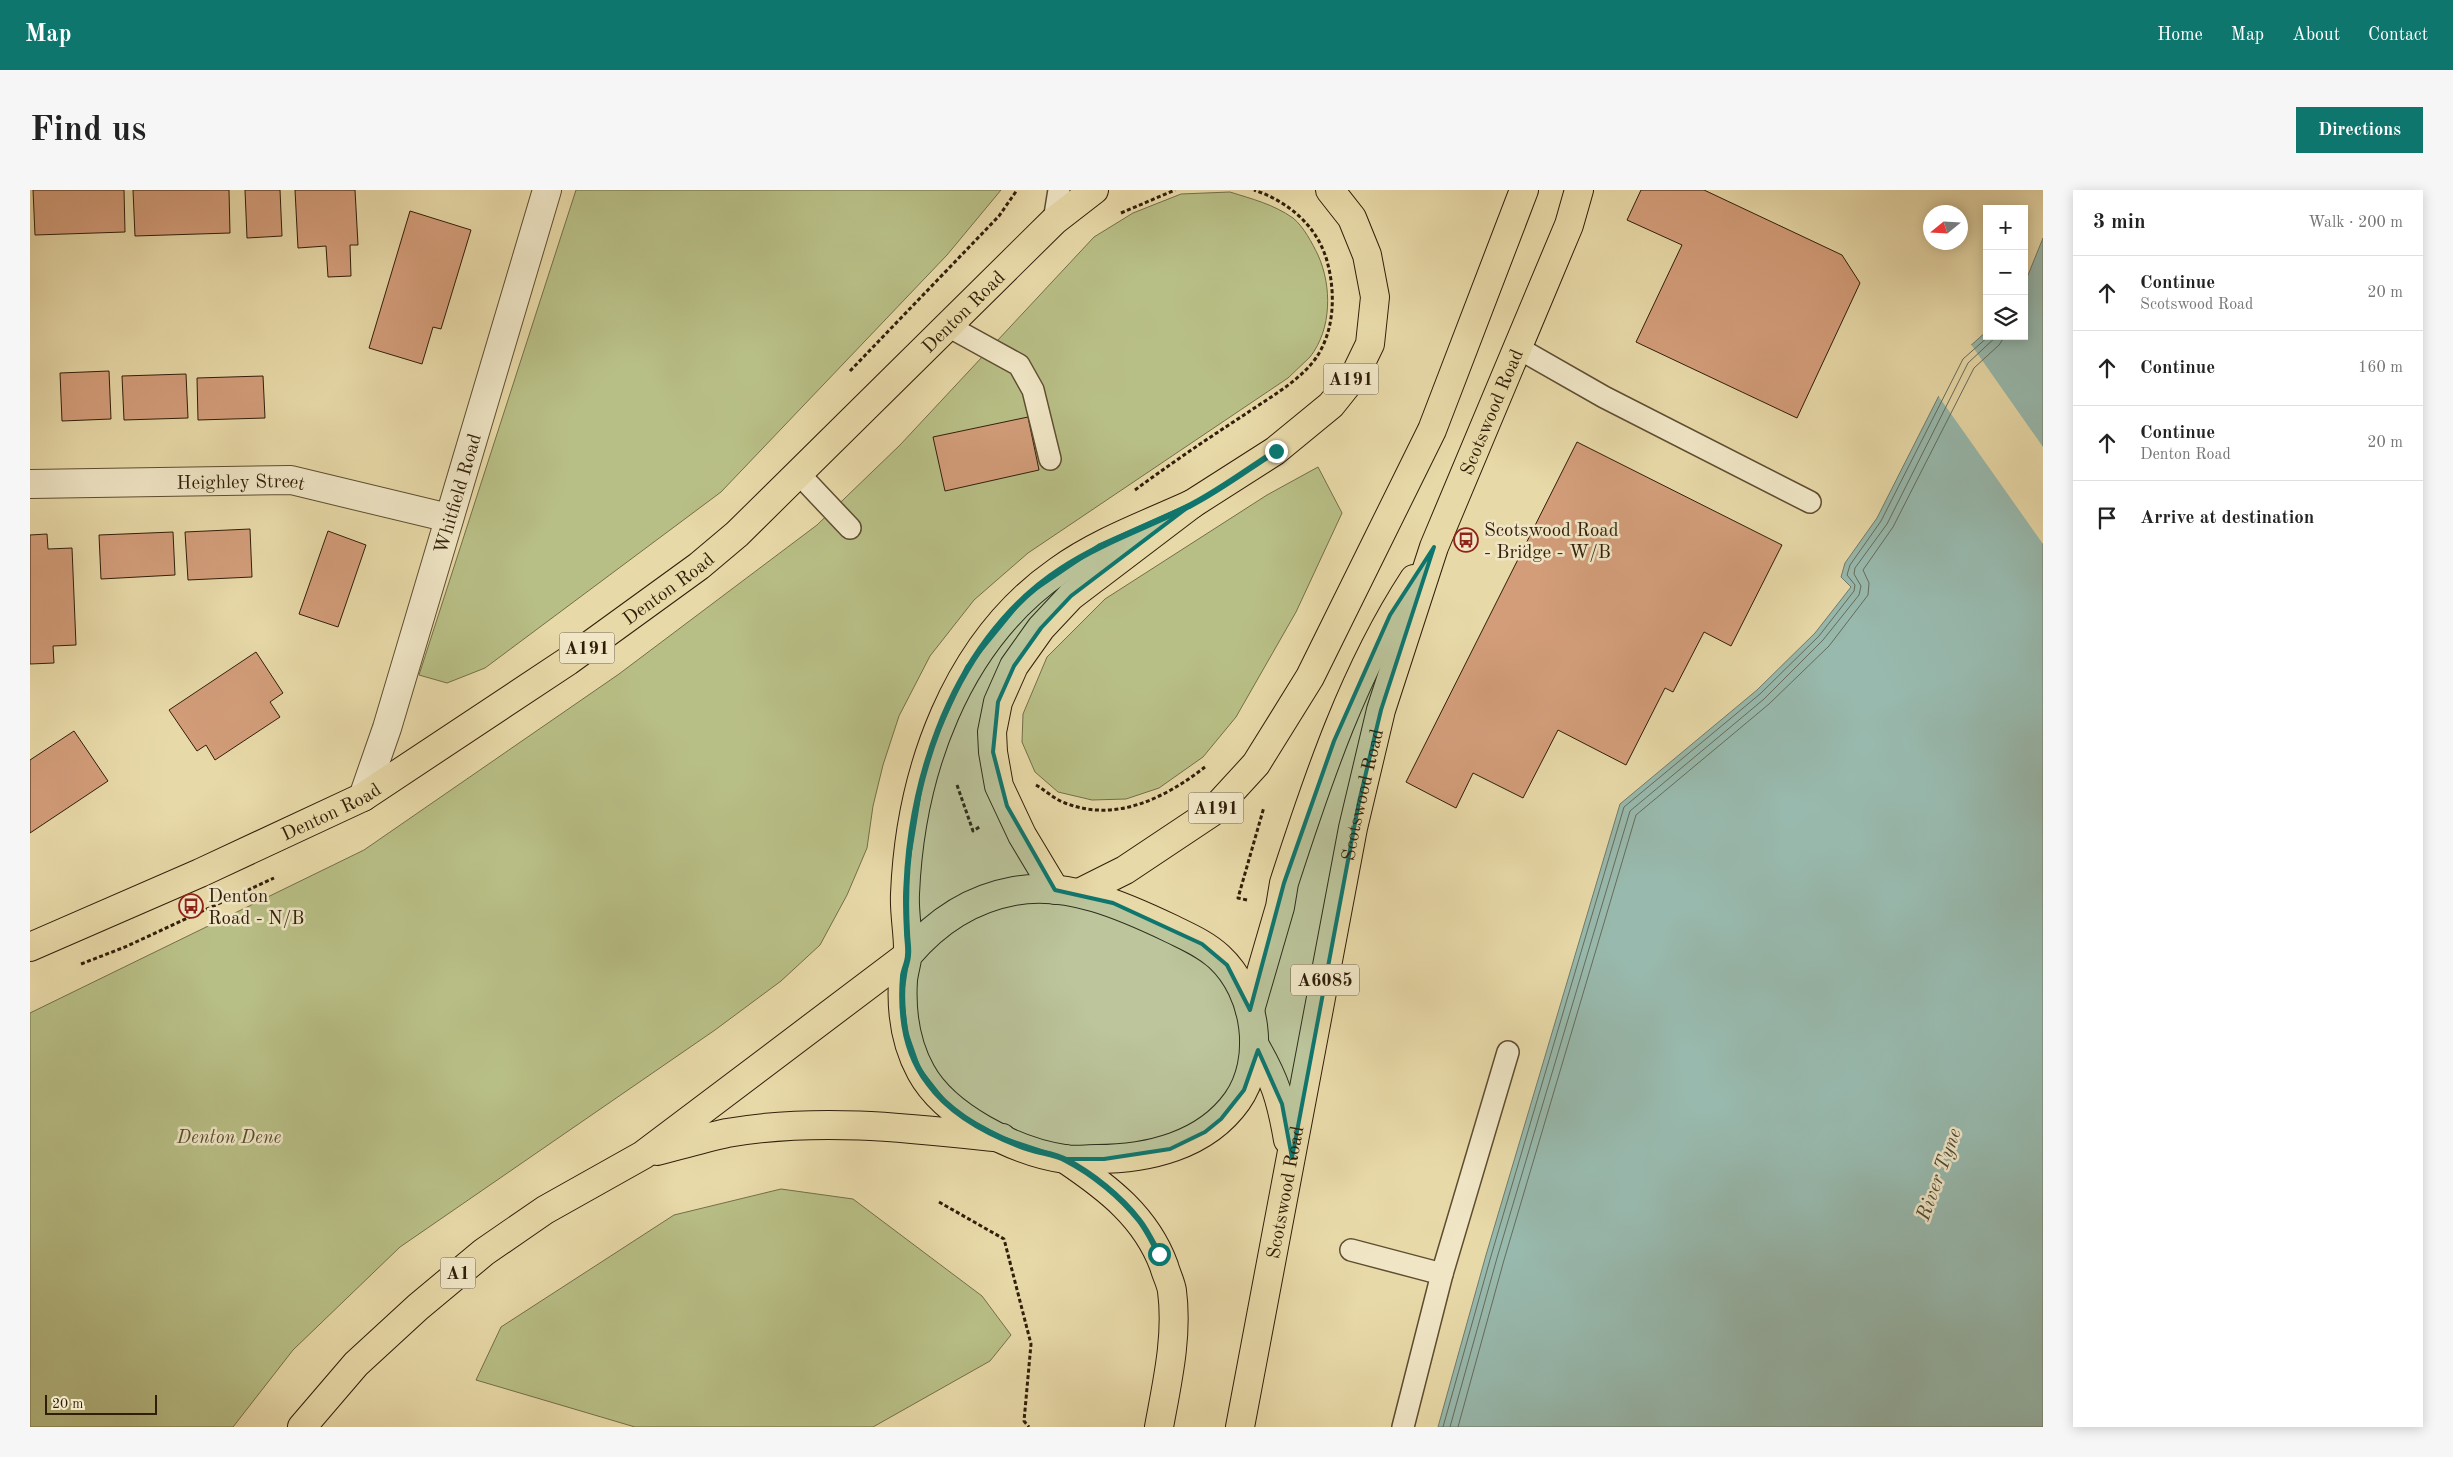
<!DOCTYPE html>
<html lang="en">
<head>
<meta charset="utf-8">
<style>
	:root { --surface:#fff; --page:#f6f6f6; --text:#222; --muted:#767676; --line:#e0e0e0; --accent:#0f766e }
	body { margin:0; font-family:"Old Standard TT",serif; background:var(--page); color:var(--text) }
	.controls { position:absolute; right:15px; top:15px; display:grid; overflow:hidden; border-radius:0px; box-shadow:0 2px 12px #0003 }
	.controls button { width:45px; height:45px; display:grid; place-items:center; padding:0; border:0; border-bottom:1px solid var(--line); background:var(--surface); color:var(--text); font:25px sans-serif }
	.compass { position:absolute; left:1893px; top:15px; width:45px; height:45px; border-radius:50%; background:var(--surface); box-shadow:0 2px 12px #0003; rotate:252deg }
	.scale { position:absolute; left:15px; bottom:12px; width:112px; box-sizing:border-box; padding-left:5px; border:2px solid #311e09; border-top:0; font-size:14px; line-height:18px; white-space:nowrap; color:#311e09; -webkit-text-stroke:4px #f0e6c6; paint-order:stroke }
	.stop { position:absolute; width:15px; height:15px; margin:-11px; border:4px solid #0f766e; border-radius:50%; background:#fff }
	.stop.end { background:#0f766e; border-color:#fff; box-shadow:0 1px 5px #0008 }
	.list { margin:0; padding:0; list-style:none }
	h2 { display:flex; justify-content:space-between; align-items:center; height:65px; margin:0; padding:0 20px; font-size:21px }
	h2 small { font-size:16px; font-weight:400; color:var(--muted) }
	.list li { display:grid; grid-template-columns:32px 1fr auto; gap:15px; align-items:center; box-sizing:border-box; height:75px; padding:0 20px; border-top:1px solid var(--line) }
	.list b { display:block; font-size:19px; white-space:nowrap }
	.list p { margin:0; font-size:16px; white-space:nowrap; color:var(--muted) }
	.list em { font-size:16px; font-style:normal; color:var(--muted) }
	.icon { flex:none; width:28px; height:28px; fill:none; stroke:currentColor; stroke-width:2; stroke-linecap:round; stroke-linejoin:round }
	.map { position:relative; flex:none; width:2013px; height:1237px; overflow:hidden; border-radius:0px }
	header { display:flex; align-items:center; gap:30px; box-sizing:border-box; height:70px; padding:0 25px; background:var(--accent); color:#fff }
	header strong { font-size:24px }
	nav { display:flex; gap:28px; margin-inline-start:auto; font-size:18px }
	.intro { display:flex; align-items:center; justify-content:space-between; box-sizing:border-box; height:120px; padding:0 30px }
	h1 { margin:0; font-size:35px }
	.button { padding:12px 22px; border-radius:0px; background:var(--accent); color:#fff; font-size:18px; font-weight:700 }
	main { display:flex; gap:30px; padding:0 30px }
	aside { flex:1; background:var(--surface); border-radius:0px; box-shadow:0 2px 12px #0003 }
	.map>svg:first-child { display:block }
	.green { fill:#b8bf86; stroke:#746e48 }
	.water { fill:#98b9ad; stroke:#6f7b6b }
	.pier { fill:#e8d9a8 }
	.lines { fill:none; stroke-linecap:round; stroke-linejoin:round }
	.shore { stroke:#646c5b; stroke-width:1 }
	.building { fill:#d39d7a; stroke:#311e09 }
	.lane-casing { stroke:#5f4d31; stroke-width:24 }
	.street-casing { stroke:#5f4d31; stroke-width:30 }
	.primary-casing { stroke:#311e09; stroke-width:30 }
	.highway-casing { stroke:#311e09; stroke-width:30 }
	.path { stroke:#311e09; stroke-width:3; stroke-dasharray:4 2.5; stroke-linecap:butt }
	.lane { stroke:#f0e6c6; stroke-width:21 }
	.street { stroke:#f0e6c6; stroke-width:28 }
	.primary { stroke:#e8d9a8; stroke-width:28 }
	.highway { stroke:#e8d9a8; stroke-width:28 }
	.route { stroke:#0f766e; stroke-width:6 }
	.marked { fill:#0f766e; fill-opacity:0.2; stroke:#0f766e; stroke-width:4; stroke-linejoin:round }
	.labels { text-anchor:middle; stroke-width:5; stroke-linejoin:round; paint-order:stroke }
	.shield { fill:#f0e6c6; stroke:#6a5a42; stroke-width:1 }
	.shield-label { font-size:18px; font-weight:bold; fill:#311e09 }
	.street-label { font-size:19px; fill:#311e09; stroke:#f0e6c6 }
	.poi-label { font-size:19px; fill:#311e09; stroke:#f0e6c6; text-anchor:start }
	.park-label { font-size:19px; font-style:italic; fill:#5a4e2e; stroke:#f0e6c6 }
	.water-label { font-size:20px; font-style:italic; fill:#504c3a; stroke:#f0e6c6 }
</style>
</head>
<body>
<header>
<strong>Map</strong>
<nav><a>Home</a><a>Map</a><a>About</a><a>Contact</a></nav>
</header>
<div class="intro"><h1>Find us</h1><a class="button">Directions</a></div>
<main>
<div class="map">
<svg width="2013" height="1237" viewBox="0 0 2013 1237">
	<rect width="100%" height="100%" fill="#e8d9a8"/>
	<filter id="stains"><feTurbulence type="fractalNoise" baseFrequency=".004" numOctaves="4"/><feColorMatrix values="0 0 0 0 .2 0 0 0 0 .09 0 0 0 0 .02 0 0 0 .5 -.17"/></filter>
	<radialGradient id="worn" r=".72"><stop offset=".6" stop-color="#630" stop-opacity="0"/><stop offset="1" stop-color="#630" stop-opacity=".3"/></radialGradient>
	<g class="green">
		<path d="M546 0H971L917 65 691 302 455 478 417 493 389 485Z"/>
		<path d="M1200 2C1222 9 1243 14 1263 28 1274 37 1282 53 1288 65 1302 96 1302 139 1280 167 1273 174 1265 181 1258 188L998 363 944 410 900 466 869 526 853 575 843 616 837 658 817 705 790 755 751 791 685 840 370 1057 263 1160 203 1237H0V823L334 660 589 484 787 335 870 255 1064 47 1103 23 1151 4Z"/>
		<path d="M1288 277 1312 323 1266 422 1206 527 1173 567 1129 598 1096 609 1062 610 1028 602 1005 582 992 552 993 524 1017 467 1075 409 1237 305Z"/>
		<path d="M751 999 823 1009 952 1106 981 1145 960 1171 843 1237H605L446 1190 471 1137 644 1025Z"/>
	</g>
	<path class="water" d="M2013 48V1237H1408L1456 1065 1590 614 1727 500 1785 443 1821 397 1811 387 1815 373 1847 328 1929 166 1957 141V146H1994V95Z"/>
	<path class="pier" d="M1940 153 2013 257V354L1907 204 1927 165Z"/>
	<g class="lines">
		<g class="shore">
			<path d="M1413 1237 1461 1066 1594 617 1730 504 1789 446 1824 401 1825 395 1817 385 1820 375 1851 331 1933 169 1959 146"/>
			<path d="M1420 1237 1467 1068 1600 621 1734 509 1793 450 1829 405 1831 396 1824 384 1825 378 1857 334 1938 173 1967 146"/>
			<path d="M1428 1237 1474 1070 1606 625 1739 514 1799 456 1838 405 1839 393 1833 380 1863 337 1944 178 1969 155 1975 146"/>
		</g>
	</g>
	<g class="building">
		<path d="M3 0H94L95 42 5 45Z"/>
		<path d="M103 0H199L200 43 105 46Z"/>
		<path d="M215 0H250L252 46 217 48Z"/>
		<path d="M265 0H325L328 55H320L321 86 298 87 296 56 268 58Z"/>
		<path d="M1611 0H1674L1812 65 1830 93 1767 228 1606 152 1652 55 1597 30Z"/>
		<path d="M380 21 441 40 411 139 403 137 392 174 339 158Z"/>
		<path d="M79 181 81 229 32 231 30 183Z"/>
		<path d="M156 184 158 228 94 230 92 186Z"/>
		<path d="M233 186 235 228 168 230 167 188Z"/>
		<path d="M998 227 1009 280 915 301 903 247Z"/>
		<path d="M1547 252 1752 355 1701 456 1674 442 1643 502 1635 498 1596 575 1528 540 1493 608 1443 583 1426 618 1376 592Z"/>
		<path d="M220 339 222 387 158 390 155 342Z"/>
		<path d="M298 341 336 355 308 437 269 424Z"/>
		<path d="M143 342 145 385 71 389 69 345Z"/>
		<path d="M17 344 18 359 42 358 46 455 23 456 24 473 0 474V345Z"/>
		<path d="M226 462 253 503 240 512 250 527 185 570 176 555 167 561 139 520Z"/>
		<path d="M44 541 78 591 0 643V570Z"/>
	</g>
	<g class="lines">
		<g class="lane-casing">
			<g id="lane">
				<path d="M1024 31 1029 0"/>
				<path d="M918 136 989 175 1003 200 1020 269"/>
				<path d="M1488 158 1574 207 1780 312"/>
				<path d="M769 284 820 338"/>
				<path d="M1321 1060 1412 1084"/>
				<path d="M1373 1237 1412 1084 1478 862"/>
			</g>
		</g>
		<g class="street-casing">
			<g id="street">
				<path id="s1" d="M0 294 261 290 419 328"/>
				<path id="s2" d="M333 607 357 538 517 0"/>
			</g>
		</g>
		<g class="primary-casing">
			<g id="primary">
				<path d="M1025 700 992 645 969 596 963 562 962 542 968 512 984 476 1011 438 1041 406 1162 314 1245 261 1301 215 1325 185 1340 154 1345 107 1337 65 1322 28 1300 0"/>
				<path d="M1049 703 1095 680 1182 622 1226 574 1280 487 1402 240 1494 0"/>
				<path id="s3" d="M0 757 170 683 333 607 538 471 669 376 707 344 1024 31 1064 0"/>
				<path d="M878 765C906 732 940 709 984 701 1038 691 1094 716 1142 739 1158 747 1175 754 1189 767 1227 802 1236 870 1207 911 1175 956 1118 969 1066 969 1056 969 1045 971 1035 969 985 962 915 926 891 882 875 853 871 822 873 790 874 780 878 770 878 759 878 741 874 722 875 704 880 583 925 453 1028 381 1068 352 1116 335 1162 314"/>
				<path d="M1220 820 1250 717 1254 693C1288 588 1324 481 1384 389"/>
				<path d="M1224 854C1245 890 1251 909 1258 950"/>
				<path d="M1035 969C1078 998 1116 1027 1134 1076 1136 1084 1141 1093 1142 1101 1148 1146 1137 1193 1129 1237"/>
				<path id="s4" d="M1210 1237 1323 638 1351 520 1404 357 1539 35 1549 0"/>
			</g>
		</g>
		<g class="highway-casing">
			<g id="highway">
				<path d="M627 961C650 955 674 948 697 943 789 927 880 938 972 948"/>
				<path d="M272 1237 326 1174 388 1117 454 1062 515 1020 613 965 878 765"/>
			</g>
		</g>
		<g class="path">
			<path d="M1091 23 1145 0"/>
			<path d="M820 181 969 26 987 0"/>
			<path d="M1105 300C1140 274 1177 249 1214 225 1237 209 1265 194 1283 172 1305 144 1306 103 1297 71 1287 35 1257 11 1224 0"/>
			<path d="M927 595 943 641 951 636"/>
			<path d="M1006 595C1015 600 1024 609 1035 613 1086 633 1135 608 1175 577"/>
			<path d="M1217 710 1208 708 1234 617"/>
			<path d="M51 774 95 757 244 688"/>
			<path d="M909 1012 974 1049 1001 1154 994 1231 999 1237"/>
		</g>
		<use href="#lane" class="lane"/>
		<use href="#street" class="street"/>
		<use href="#primary" class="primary"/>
		<use href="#highway" class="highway"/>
	</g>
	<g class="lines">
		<path class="route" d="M1129 1064C1123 1053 1117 1040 1109 1030 1091 1007 1063 984 1036 970 1025 964 1011 963 999 959 962 946 921 925 898 893 875 863 870 823 873 786 874 779 878 772 878 765 879 758 877 750 877 742 869 612 917 453 1031 379 1072 352 1118 337 1161 315 1190 300 1218 279 1246 261"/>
	</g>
	<path class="marked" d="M1162 314 1041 406 1011 438 984 476 968 512 963 562 977 616 1025 700 1083 713 1172 754 1197 775 1220 820 1254 693 1304 551 1360 425 1404 357 1351 520 1329 612 1262 968 1252 914 1228 860 1214 900 1191 929 1175 942 1140 959 1074 969H1035L972 948 935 928 914 911 889 879 876 842 872 805 878 765 875 707 878 674 891 595 903 552 937 477 995 406 1070 355Z"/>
	<defs>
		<g id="bus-ring" transform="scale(1.25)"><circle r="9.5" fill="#f0e6c6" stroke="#8f2418" stroke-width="1.5"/><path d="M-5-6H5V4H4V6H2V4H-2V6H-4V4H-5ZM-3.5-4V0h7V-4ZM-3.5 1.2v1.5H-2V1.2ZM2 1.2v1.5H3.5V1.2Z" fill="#8f2418"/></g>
	</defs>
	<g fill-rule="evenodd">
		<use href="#bus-ring" x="1436" y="350"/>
		<use href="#bus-ring" x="161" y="716"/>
	</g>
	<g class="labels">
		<g class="shield">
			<rect x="1293.5" y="173.5" width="55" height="31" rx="4"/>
			<rect x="529.5" y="442.5" width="55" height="31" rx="4"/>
			<rect x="1158.5" y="602.5" width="55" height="31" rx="4"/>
			<rect x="1261" y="774.5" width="68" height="31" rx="4"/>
			<rect x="410.5" y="1067.5" width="35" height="31" rx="4"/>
		</g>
		<g class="shield-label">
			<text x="1321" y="195">A191</text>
			<text x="557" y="464">A191</text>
			<text x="1186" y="624">A191</text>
			<text x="1295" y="796">A6085</text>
			<text x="428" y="1089">A1</text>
		</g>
		<g class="street-label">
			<text dy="7" stroke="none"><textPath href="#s3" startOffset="1140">Denton Road</textPath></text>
			<text dy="7" stroke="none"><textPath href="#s4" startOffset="1049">Scotswood Road</textPath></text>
			<text dy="7" stroke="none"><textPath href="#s1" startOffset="211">Heighley Street</textPath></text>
			<text dy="7" stroke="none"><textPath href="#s2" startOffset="318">Whitfield Road</textPath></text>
			<text dy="7" stroke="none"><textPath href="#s3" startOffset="735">Denton Road</textPath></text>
			<text dy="7" stroke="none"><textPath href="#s4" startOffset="644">Scotswood Road</textPath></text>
			<text dy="7" stroke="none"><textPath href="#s3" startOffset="330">Denton Road</textPath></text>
			<text dy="7" stroke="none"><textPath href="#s4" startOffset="239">Scotswood Road</textPath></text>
		</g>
		<g class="poi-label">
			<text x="1454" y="346">Scotswood Road<tspan x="1454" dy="22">- Bridge - W/B</tspan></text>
			<text x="178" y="712">Denton<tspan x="178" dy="22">Road - N/B</tspan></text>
		</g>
		<g class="park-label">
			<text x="199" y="953">Denton Dene</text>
		</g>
		<g class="water-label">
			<text transform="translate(1908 984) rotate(-70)" y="7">River Tyne</text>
		</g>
	</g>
	<rect width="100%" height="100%" filter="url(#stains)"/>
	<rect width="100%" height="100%" fill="url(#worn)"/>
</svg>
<div class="controls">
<button>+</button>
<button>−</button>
<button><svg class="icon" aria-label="layers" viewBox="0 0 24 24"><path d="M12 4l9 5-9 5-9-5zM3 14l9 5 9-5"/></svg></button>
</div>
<svg class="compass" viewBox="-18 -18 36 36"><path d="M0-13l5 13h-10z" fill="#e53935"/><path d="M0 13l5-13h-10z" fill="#767676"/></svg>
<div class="scale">20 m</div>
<div class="stop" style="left:1129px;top:1064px"></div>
<div class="stop end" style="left:1246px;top:261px"></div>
</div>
<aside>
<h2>3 min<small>Walk · 200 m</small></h2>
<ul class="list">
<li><svg class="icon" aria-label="ahead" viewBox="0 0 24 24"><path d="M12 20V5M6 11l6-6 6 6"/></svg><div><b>Continue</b><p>Scotswood Road</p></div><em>20 m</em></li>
<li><svg class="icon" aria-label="ahead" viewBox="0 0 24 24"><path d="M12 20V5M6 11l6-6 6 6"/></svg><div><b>Continue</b></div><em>160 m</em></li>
<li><svg class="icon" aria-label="ahead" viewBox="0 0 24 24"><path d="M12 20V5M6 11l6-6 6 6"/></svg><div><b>Continue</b><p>Denton Road</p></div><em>20 m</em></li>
<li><svg class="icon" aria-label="arrive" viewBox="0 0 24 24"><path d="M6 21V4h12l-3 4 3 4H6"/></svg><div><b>Arrive at destination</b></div></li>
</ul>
</aside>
</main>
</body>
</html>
